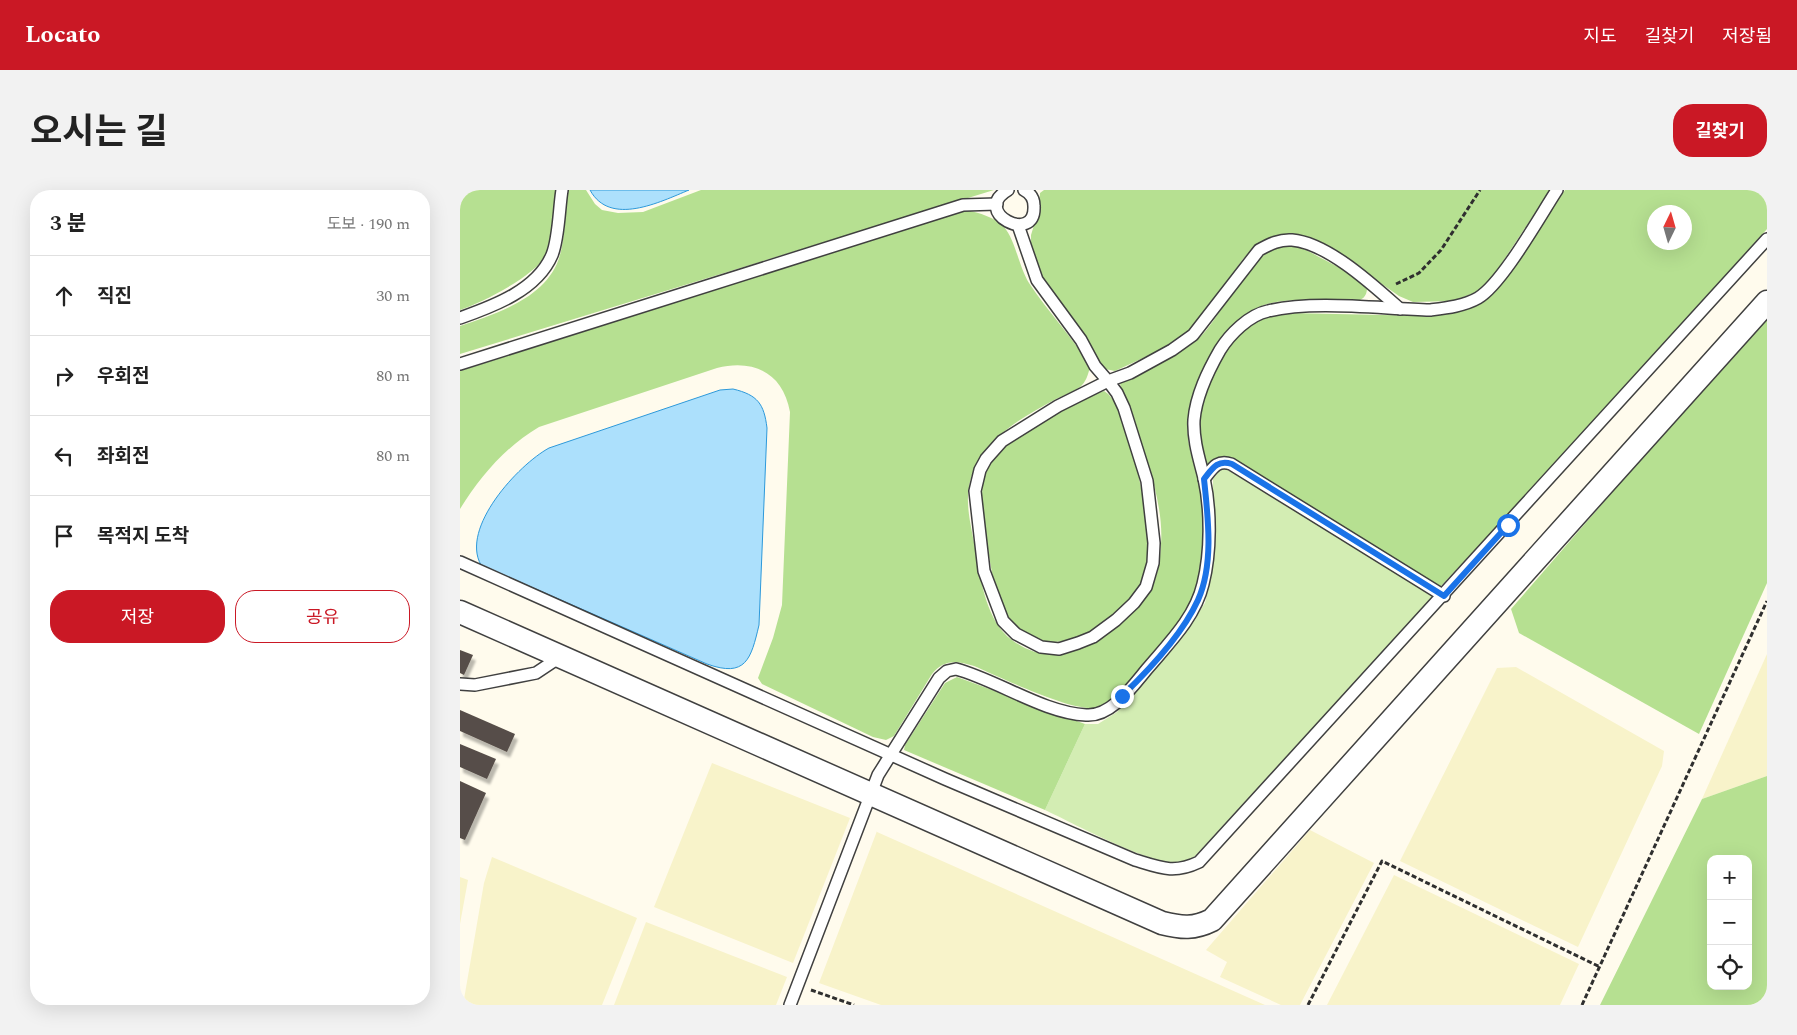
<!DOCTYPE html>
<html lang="ko">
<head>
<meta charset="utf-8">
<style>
	:root { --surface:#fff; --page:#f2f2f2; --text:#222; --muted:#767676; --line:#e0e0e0; --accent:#ca1825 }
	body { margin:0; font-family:Spectral,"Noto Sans KR",serif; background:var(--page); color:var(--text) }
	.controls { position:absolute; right:15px; bottom:15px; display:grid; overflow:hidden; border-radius:10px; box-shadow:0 5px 20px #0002 }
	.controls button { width:45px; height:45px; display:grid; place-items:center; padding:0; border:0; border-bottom:1px solid var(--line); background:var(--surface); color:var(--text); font:25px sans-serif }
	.compass { position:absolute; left:1187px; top:15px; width:45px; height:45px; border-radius:50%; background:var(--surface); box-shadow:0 5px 20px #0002; rotate:5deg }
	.stop { position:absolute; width:15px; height:15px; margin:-11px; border:4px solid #1a73e8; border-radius:50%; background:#fff }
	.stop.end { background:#1a73e8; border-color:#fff; box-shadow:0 1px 5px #0008 }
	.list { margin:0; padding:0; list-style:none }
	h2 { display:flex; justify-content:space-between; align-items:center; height:65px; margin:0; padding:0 20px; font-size:21px }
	h2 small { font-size:16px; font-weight:400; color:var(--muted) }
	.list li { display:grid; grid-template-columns:32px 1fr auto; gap:15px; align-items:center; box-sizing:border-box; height:80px; padding:0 20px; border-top:1px solid var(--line) }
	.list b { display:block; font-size:19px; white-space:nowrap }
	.list em { font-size:16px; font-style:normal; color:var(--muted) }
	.actions { display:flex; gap:10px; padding:15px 20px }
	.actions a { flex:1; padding:11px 0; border:1px solid var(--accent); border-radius:20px; text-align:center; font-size:18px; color:var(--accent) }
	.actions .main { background:var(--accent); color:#fff }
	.icon { flex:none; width:28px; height:28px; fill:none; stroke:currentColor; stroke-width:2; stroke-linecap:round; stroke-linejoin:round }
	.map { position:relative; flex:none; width:1307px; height:815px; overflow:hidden; border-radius:20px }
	header { display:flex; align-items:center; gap:30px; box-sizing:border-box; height:70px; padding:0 25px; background:var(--accent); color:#fff }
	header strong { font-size:24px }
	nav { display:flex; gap:28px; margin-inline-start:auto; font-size:18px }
	.intro { display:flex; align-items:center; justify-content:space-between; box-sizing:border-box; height:120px; padding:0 30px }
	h1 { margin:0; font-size:35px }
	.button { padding:12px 22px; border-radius:20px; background:var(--accent); color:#fff; font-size:18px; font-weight:700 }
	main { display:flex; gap:30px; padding:0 30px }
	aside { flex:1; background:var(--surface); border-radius:20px; box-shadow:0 5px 20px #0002 }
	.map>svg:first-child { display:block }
	.farmland { fill:#f8f3ca }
	.green { fill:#d3edb3 }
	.forest { fill:#b6e091; fill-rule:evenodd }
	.water { fill:#ace0fc; stroke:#2d99da }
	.building { fill:#574e48; filter:url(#shadow) }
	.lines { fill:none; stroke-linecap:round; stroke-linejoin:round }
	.service-casing { stroke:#404040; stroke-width:14 }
	.minor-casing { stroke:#404040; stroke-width:25 }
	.path { stroke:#2f2f2f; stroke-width:3; stroke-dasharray:5 2.5; stroke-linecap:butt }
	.service { stroke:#fff; stroke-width:11 }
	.minor { stroke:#fff; stroke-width:22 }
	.route { stroke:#1a73e8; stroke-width:6 }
</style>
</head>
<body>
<header>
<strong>Locato</strong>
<nav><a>지도</a><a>길찾기</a><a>저장됨</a></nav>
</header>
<div class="intro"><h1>오시는 길</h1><a class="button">길찾기</a></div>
<main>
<aside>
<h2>3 분<small>도보 · 190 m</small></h2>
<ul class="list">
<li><svg class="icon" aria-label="ahead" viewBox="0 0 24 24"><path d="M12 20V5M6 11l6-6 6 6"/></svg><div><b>직진</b></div><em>30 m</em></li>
<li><svg class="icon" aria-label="right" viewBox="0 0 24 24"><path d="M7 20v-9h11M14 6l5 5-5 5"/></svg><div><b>우회전</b></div><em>80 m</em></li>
<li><svg class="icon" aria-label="left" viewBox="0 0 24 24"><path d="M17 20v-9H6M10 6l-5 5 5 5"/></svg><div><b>좌회전</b></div><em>80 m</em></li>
<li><svg class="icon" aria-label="arrive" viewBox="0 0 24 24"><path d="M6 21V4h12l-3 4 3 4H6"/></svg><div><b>목적지 도착</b></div></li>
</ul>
<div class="actions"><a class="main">저장</a><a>공유</a></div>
</aside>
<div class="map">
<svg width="1307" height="815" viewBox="0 0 1307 815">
	<defs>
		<filter id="shadow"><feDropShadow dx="3" dy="5.5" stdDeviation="1" flood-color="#0004"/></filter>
	</defs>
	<rect width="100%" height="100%" fill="#fffbed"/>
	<g class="farmland">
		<path d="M1307 464V586L1242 609Z"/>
		<path d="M1056 477 1204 561 1202 576 1118 757 940 671 1037 478Z"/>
		<path d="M252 573 390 628 333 773 194 717Z"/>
		<path d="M850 640 914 673 840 815H821L760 787 767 772 746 760Z"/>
		<path d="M417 641V642L805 815H421L359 793Z"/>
		<path d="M32 667 177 728 142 815H3L24 693Z"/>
		<path d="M934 685 1119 774 1100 815H867Z"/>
		<path d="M0 687 8 690 0 734Z"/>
		<path d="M186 732 327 787 316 815H154Z"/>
	</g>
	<path class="green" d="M763 277 974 406 736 665C732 668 727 672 723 673 695 678 613 633 585 620L625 534H638L657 522 725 443 745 413 753 374V289L758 279Z"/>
	<g class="forest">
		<path d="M0 0H97C95 16 94 47 88 61 80 84 23 112 0 120Z"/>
		<path d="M108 0H126L135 14 142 20 158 23 183 22 241 0H534L0 164V136C37 123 88 108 100 65 105 48 105 19 108 0Z"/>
		<path d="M584 0H1090L1030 91 1014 103 992 111 953 112 939 106 886 69 830 45 812 47 796 55 783 69 744 124 727 142 709 156 655 181 645 179 638 172 581 87 571 61V45L579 19 580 3Z"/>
		<path d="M1105 0H1307V39L1078 293 980 397 772 271 746 277C742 262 738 247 738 232 738 203 762 156 785 138 797 129 814 126 828 123L970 126C987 124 1003 121 1019 113 1044 100 1087 26 1105 0ZM1194 22H1224V52H1194Z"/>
		<path d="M506 20C520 23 534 27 544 37 555 49 559 77 569 93 588 122 613 147 630 177 628 185 626 192 620 197 613 202 604 205 596 209 559 229 517 252 509 297 505 318 513 343 516 364 521 392 527 432 552 450 592 480 628 457 660 430 672 420 684 411 691 398 699 385 700 368 701 354 704 314 685 262 671 225 668 214 661 204 660 193 685 178 714 169 737 150 764 127 789 53 831 56 842 57 850 62 859 67 876 76 894 84 907 98 907 107 902 110 894 112 866 112 831 106 804 115 757 132 724 203 728 249 730 264 736 279 739 293 745 324 745 365 737 395 730 423 705 448 687 470 674 486 658 509 638 517 617 525 538 486 514 476 497 471 484 469 472 484L434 546 426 550 413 547 302 494 298 488 313 448 322 415 330 222C323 183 294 169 257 178L79 237C45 257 20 287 0 319V181Z"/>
		<path d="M1307 124V393L1239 544 1059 443 1051 419Z"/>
		<path d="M644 201C667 214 679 287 684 313 689 340 693 371 679 397 657 436 580 481 548 428 534 404 530 373 526 345 523 323 517 291 531 272 554 241 602 222 635 204Z"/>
		<path d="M497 487 625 534 585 620 444 560 445 555 485 493Z"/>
		<path d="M1307 586V815H1140L1242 609ZM1251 669H1288V796H1251Z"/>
	</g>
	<g class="water">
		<path d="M130 0H229C200 12 150 37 130 0Z"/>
		<path d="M273 199C298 205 304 214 307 238L299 435C291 469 286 488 247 474L21 375C0 338 58 275 89 258L260 200Z"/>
	</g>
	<g class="building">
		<path d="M0 460 13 465 4 485 0 483Z"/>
		<path d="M0 520 55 544 47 562 0 541Z"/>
		<path d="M0 554 36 569 27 589 0 577Z"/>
		<path d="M0 591 26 603 5 650 0 648Z"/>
	</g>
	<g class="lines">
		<g class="service-casing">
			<g id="service">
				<path d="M548 0C510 22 576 56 574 16 574 8 570 3 564 0"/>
				<path d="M558 35 577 90 621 150 635 176 648 191 657 203 664 218 687 291 694 353 693 373 686 397 674 413 656 430 633 447 618 453 599 459 581 457 556 444 543 431 524 381 515 301 520 280 526 269 542 251 598 216 648 191 670 183 712 160 733 145 799 60C810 54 820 49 832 50 868 53 914 96 940 119"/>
				<path d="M0 128C34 116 77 100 92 65 99 48 99 18 102 0"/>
				<path d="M0 174 503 15 537 14"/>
				<path d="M744 289C752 279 757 269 771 274L984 406"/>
				<path d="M0 372 485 589 675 670C701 678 714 684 739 672L1307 49"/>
				<path d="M0 494 15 495 76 483 100 467"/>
				<path d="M330 815 418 585 479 488 487 481 496 479C537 490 584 523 626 525 651 527 672 497 687 479 708 454 735 428 743 394 751 362 751 320 744 288 739 268 733 250 734 230 736 205 748 181 760 160 770 144 789 125 808 121 854 110 922 119 970 120 986 118 1004 116 1018 108 1042 94 1080 26 1097 0"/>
			</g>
		</g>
		<g class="minor-casing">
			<path id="minor" d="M0 422 702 733C722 738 734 739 752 730L1307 112"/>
		</g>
		<g class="path">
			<path d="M936 94 959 83 981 60 1020 0"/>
			<path d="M351 800 394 815"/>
			<path d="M848 815 922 671 1140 777"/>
			<path d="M1122 815 1307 411"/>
		</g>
		<use href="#service" class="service"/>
		<use href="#minor" class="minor"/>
	</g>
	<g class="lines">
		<path class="route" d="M662 506C688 481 723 443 738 410 754 374 748 327 744 289 752 279 757 269 772 274L984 406 1048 335"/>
	</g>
</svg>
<div class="controls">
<button>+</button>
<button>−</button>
<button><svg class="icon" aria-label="locate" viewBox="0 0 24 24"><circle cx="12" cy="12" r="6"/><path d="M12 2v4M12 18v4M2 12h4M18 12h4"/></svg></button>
</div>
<svg class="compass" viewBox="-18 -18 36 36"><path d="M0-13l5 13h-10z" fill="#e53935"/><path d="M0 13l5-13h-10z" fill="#767676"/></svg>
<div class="stop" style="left:1048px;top:335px"></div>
<div class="stop end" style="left:662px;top:506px"></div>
</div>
</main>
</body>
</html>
